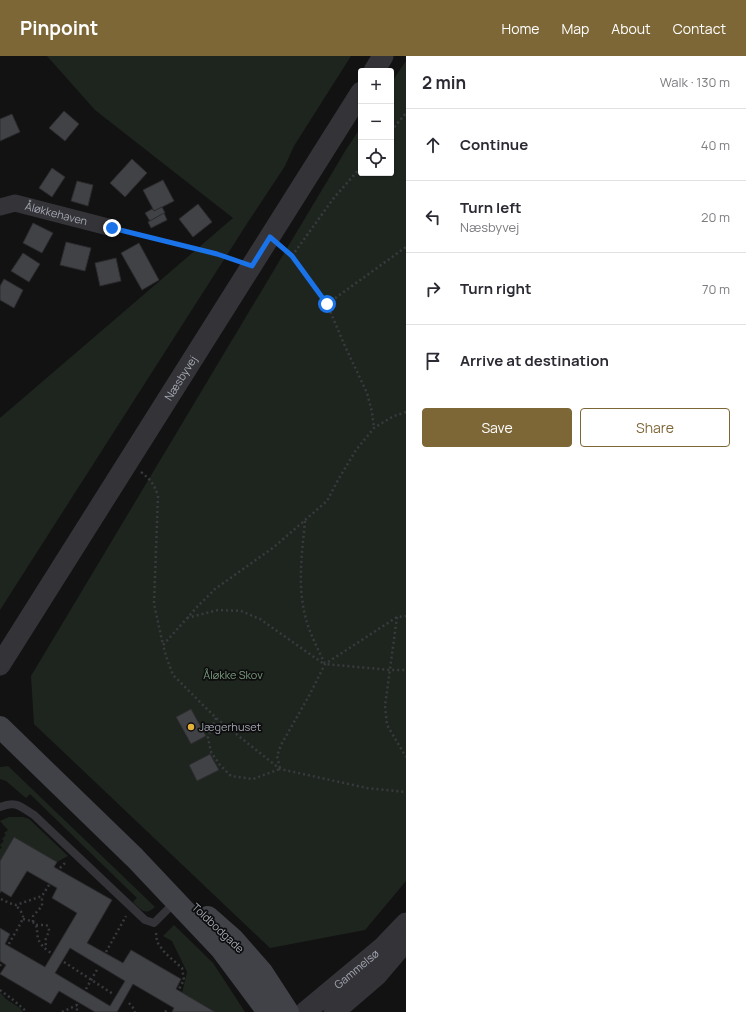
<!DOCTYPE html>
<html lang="en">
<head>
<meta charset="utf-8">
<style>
	:root { --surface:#fff; --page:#f7f7f7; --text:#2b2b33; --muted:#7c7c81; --line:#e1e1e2; --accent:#7e6736 }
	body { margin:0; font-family:Manrope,sans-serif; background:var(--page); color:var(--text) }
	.controls { position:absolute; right:12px; top:12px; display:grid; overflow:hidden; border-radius:4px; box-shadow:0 1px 3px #0004 }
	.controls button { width:36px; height:36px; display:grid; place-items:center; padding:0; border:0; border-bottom:1px solid var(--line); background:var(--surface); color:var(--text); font:20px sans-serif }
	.stop { position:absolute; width:12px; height:12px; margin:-9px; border:3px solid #1a73e8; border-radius:50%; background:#fff }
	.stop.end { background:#1a73e8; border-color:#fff; box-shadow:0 1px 4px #0008 }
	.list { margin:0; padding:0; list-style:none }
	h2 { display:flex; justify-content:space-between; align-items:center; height:52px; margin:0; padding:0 16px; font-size:17px }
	h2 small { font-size:13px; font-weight:400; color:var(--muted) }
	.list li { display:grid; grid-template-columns:26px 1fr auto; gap:12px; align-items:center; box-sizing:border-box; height:72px; padding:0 16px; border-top:1px solid var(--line) }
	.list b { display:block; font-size:15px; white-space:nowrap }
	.list p { margin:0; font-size:13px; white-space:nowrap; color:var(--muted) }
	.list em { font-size:13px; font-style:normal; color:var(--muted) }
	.actions { display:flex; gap:8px; padding:12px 16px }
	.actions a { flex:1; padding:9px 0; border:1px solid var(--accent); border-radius:4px; text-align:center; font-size:14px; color:var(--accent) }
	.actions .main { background:var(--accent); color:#fff }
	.icon { flex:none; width:22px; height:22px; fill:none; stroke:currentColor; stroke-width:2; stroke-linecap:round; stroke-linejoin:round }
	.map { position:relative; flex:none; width:406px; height:956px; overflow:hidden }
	header { display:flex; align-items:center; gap:24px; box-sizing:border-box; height:56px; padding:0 20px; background:var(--accent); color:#fff }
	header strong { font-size:19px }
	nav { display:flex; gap:22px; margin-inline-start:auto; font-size:14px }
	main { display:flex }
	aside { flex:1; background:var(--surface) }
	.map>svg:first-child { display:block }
	.green { fill:#1e251f }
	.building { fill:#414246; stroke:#2c2c2f; fill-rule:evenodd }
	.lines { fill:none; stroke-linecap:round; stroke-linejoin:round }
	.path { stroke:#393a3e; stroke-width:2.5; stroke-dasharray:2 3; stroke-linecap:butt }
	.service { stroke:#333338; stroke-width:8 }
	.minor { stroke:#333338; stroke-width:17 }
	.tertiary { stroke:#333338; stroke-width:21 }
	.secondary { stroke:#414247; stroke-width:22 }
	.route { stroke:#1a73e8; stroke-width:5 }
	.poi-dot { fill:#e3b039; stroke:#0d0d0e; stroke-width:1.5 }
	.labels { text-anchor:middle; stroke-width:3.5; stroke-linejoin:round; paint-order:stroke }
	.street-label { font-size:11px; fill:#a4a8b2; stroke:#0d0d0e }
	.park-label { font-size:11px; fill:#7c9c7f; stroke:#0d0d0e }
	.poi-label { font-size:11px; fill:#a4a8b2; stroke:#0d0d0e; text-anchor:start }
</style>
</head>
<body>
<header>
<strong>Pinpoint</strong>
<nav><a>Home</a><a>Map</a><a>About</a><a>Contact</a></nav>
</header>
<main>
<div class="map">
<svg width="406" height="956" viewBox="0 0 406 956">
	<rect width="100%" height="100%" fill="#121213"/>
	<g class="green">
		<path d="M47 0H351L294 90 285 110 248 166 0 554V362L233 162 95 54Z"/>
		<path d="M406 5V825L365 874 270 892 34 668 31 620 347 92 361 71V117H391V27Z"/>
		<path d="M8 710 155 851C145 860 141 854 133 846L137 842 30 738 26 742 6 725 0 723V711Z"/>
		<path d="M9 761H23L29 763 68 800 57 806 14 781 0 805V793L2 792 0 789 4 785 2 783 6 779 4 777 8 774 0 765 2 764Z"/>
		<path d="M174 869 213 907 245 956H215L182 937 187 916 172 885 163 880Z"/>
		<path d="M0 936 6 943 20 952 23 956H0Z"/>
	</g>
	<g class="building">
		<path d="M64 55 79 68 65 85 49 72Z"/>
		<path d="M12 58 20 76 0 85V63Z"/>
		<path d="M132 103 147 117 125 141 110 127Z"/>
		<path d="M52 112 65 121 52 141 39 132Z"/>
		<path d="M163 124 174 145 154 155 143 134Z"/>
		<path d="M77 125 93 129 88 150 71 145Z"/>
		<path d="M198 148 212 166 193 181 179 163Z"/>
		<path d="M162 151 165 157 150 165 145 157 152 153 154 155Z"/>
		<path d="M164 157 167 164 151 172 148 166Z"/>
		<path d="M33 167 53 177 42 197 23 187Z"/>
		<path d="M66 186 91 192 85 215 60 209Z"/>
		<path d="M139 187 159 224 142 234 121 197Z"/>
		<path d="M23 197 40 208 29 226 11 215Z"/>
		<path d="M116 202 121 225 100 230 95 207Z"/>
		<path d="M4 223 23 234 14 252 0 244V230Z"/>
		<path d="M191 653 206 680 191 688 176 661Z"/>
		<path d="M210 698 219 714 197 725 189 709Z"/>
		<path d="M14 781 57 806 54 811 112 844 87 887 123 907 131 894 181 923 176 933 215 956H172L174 952 133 928 117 956H95L59 935 51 948 0 918 6 909 0 905V872L10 878 5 888 45 911 77 857 52 842 57 832 27 815 11 841 1 835 0 837V805ZM70 892 125 925 110 950 55 917Z"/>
	</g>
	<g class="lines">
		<g class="path">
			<path d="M391 75 406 57"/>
			<path d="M126 176 217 198 235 204"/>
			<path d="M283 192 292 200 327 248 344 288 367 337 372 356 374 372"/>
			<path d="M292 200 333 143 361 111"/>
			<path d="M327 248 406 191"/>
			<path d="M406 356 394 360 382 367 374 372 356 394 338 424 327 445 274 491 215 533 198 550 163 589 167 603 173 619 216 662 280 713 367 732 406 736"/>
			<path d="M141 416C151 424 154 428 158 440L154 548 163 589"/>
			<path d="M305 465C302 497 297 531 306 563 310 578 318 593 325 608L390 614H406"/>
			<path d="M397 561 385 650 387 669 406 701"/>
			<path d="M187 562 218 554 241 555 260 563 324 608"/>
			<path d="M216 662 211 673 208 682 211 696 220 709 231 720 253 723 280 713"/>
			<path d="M280 712 277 700 281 689 310 638 325 608 397 561 406 560"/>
			<path d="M60 812 67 805"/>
			<path d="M1 843 9 847 16 849 42 840 49 829"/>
			<path d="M23 863C45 867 32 876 41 888 44 892 48 895 51 897"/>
			<path d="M33 866V860L42 850V840"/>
			<path d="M36 869H46L48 870C50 875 48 877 46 882 45 885 46 889 46 892"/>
			<path d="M156 877 157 886 165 897 182 912 184 924 179 933"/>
			<path d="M9 888C11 883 23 865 23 861 23 857 18 852 16 849"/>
			<path d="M106 896 126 860"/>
			<path d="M64 906 113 938"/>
			<path d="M0 910 1 907"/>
			<path d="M86 933 98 912"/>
			<path d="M0 934 12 943 27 956"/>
			<path d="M129 947 134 953 135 956"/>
			<path d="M62 956 77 949V956"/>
			<path d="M165 956 168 953"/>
		</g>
		<path class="service" d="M0 751C16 744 21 751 34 759L145 864 154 867 175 846"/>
		<path class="minor" id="s1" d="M0 151 15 147 112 172"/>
		<g class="tertiary">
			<path d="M374 15 383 0"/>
			<path id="s2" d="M0 609 361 36"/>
			<path id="s3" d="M305 956 383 891 406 867"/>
			<path d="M334 956 377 919 405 886"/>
		</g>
		<g class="secondary">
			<path d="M0 671 135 802 221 893 268 956"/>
			<path d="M208 861 233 883 262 916 288 956"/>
		</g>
	</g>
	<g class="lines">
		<path class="route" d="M112 172 217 198 252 210 270 181 292 200 327 248"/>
	</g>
	<circle class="poi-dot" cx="191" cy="671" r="4"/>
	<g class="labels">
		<g class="street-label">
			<text dy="4" stroke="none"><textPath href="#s1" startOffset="58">Åløkkehaven</textPath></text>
			<text dy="4" stroke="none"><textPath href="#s2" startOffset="339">Næsbyvej</textPath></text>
			<text transform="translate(218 872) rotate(43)" y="4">Toldbodgade</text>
			<text dy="4" stroke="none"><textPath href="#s3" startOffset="67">Gammelsø</textPath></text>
		</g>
		<g class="park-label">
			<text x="233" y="623">Åløkke Skov</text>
		</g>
		<g class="poi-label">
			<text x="199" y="675">Jægerhuset</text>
		</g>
	</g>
</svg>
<div class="controls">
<button>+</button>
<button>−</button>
<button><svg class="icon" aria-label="locate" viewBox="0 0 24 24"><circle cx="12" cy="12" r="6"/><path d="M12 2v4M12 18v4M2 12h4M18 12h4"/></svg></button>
</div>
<div class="stop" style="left:327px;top:248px"></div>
<div class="stop end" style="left:112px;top:172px"></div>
</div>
<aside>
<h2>2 min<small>Walk · 130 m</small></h2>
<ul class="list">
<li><svg class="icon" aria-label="ahead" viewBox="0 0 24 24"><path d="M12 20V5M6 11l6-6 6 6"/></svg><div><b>Continue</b></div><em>40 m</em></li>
<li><svg class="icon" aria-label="left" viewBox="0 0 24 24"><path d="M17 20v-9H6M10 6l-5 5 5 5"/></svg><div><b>Turn left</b><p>Næsbyvej</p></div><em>20 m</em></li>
<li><svg class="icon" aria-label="right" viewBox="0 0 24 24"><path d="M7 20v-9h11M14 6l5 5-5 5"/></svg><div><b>Turn right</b></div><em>70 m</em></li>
<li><svg class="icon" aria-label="arrive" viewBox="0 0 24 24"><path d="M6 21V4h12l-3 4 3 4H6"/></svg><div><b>Arrive at destination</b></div></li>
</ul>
<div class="actions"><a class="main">Save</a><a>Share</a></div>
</aside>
</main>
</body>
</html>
